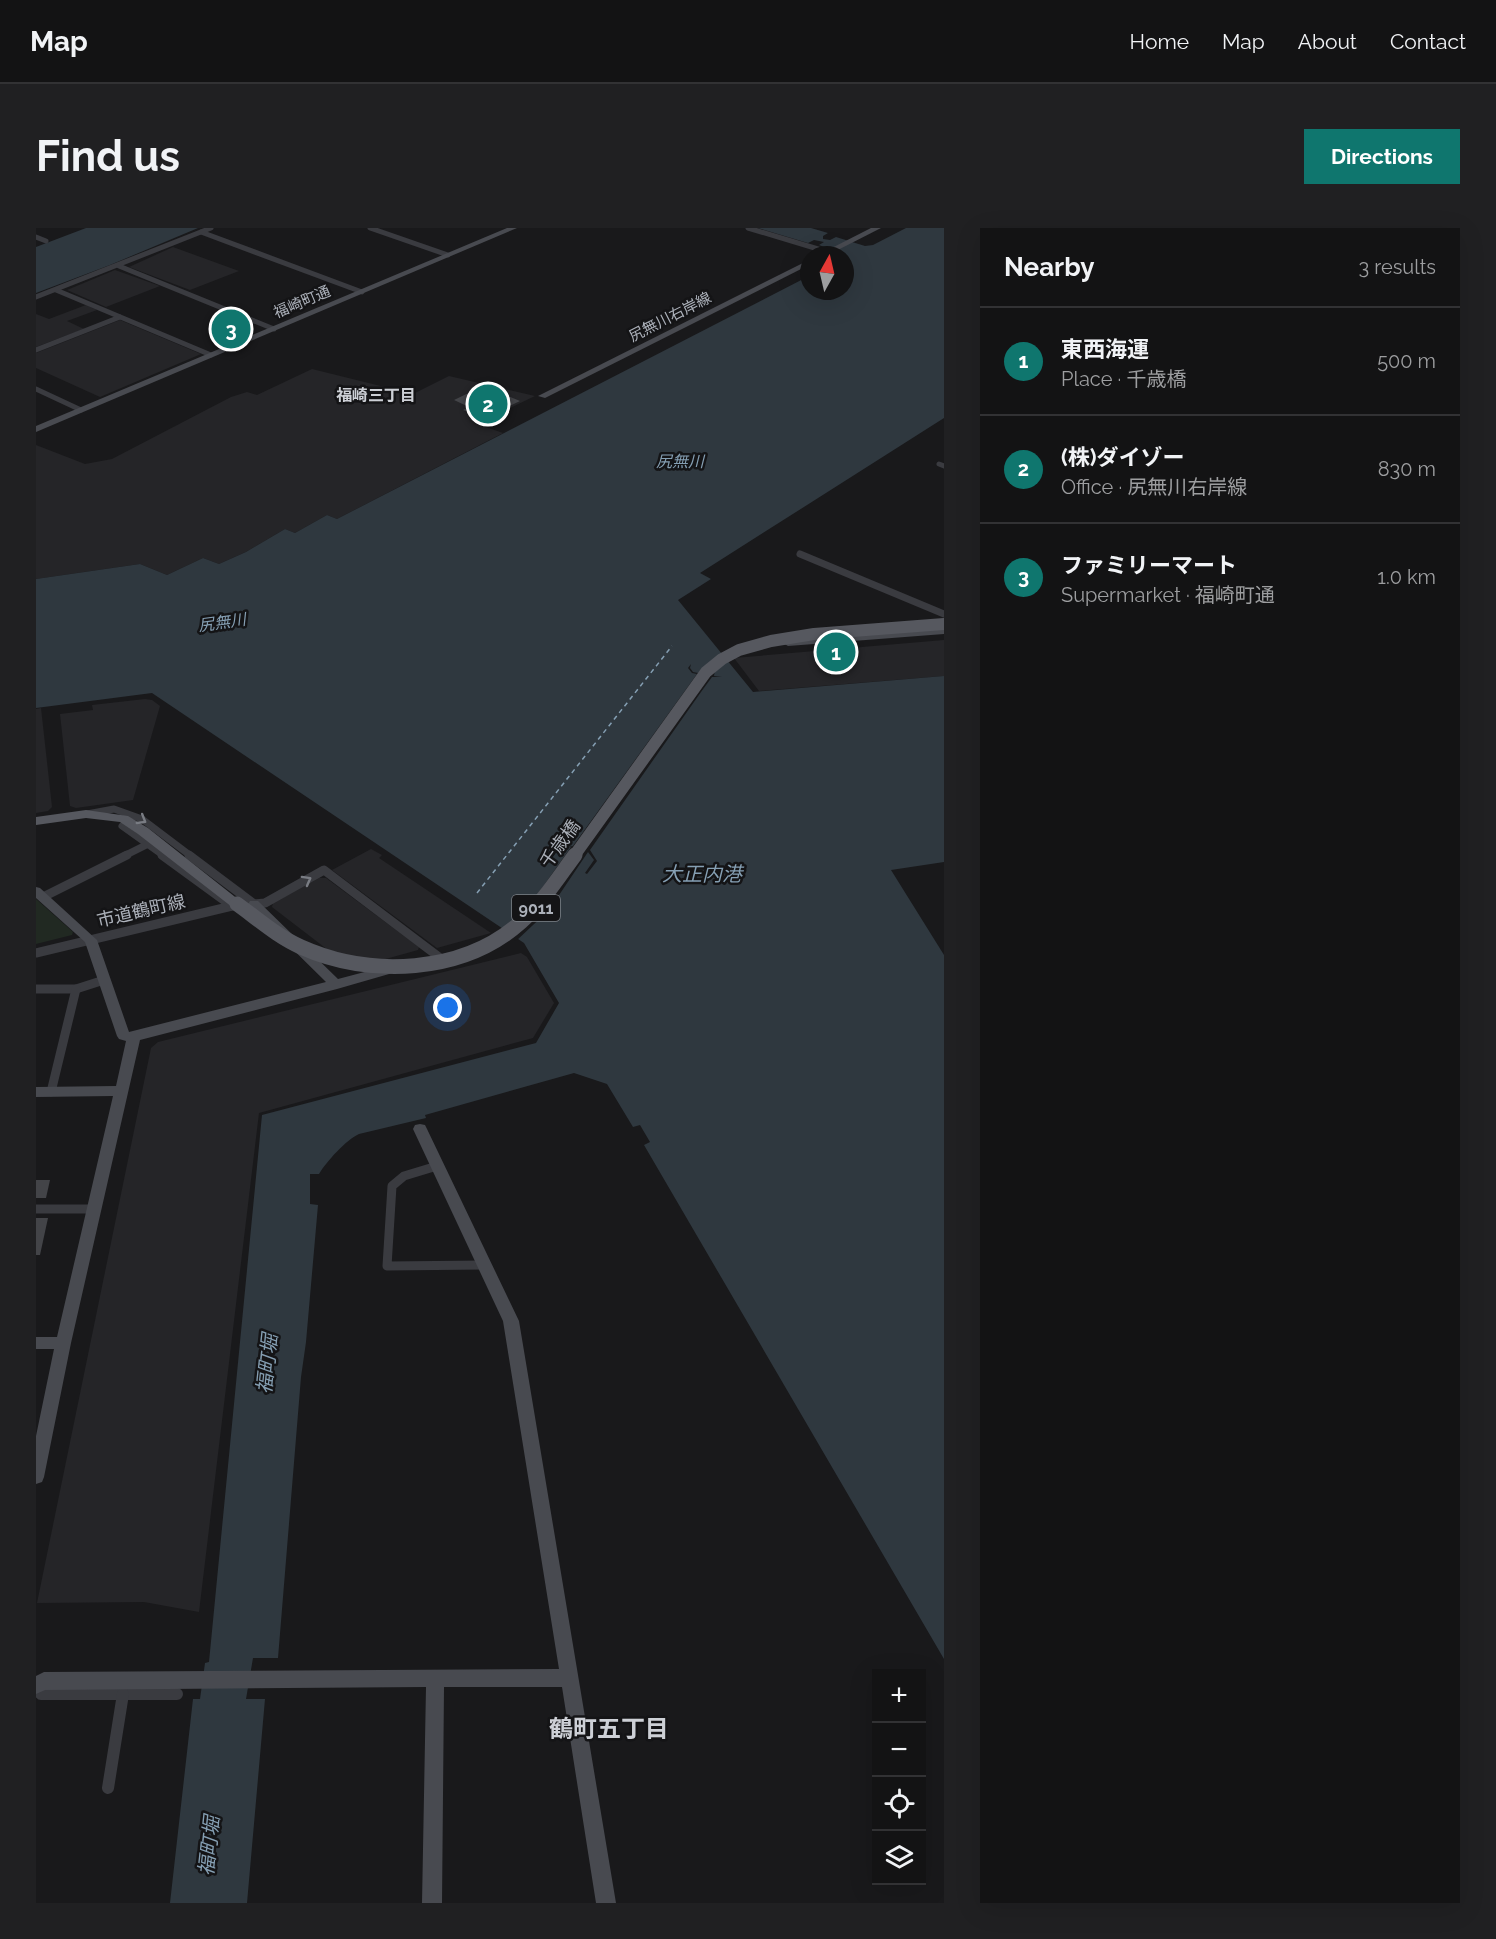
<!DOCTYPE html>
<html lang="en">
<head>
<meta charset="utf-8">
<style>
	:root { --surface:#131314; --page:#202022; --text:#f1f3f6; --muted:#9d9ea0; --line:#323234; --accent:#0f766e }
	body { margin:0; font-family:Raleway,"Noto Sans JP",sans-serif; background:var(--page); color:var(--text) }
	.controls { position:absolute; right:18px; bottom:18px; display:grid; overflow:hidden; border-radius:0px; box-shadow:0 6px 24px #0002 }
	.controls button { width:54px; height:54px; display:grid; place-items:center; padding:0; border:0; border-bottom:2px solid var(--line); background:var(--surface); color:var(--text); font:30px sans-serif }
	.compass { position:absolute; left:764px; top:18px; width:54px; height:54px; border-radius:50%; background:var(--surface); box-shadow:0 6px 24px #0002; rotate:8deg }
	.you { position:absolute; left:412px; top:780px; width:21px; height:21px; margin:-15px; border:4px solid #fff; border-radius:50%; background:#1a73e8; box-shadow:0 0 0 9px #1a73e833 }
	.badge { display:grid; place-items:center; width:39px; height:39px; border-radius:50%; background:var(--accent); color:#fff; font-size:20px; font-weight:700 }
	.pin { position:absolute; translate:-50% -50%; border:3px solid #fff; box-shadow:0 2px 6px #0006 }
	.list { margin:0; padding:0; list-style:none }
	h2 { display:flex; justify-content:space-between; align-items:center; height:78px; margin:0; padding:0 24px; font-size:26px }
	h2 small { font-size:20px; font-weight:400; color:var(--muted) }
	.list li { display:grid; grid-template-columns:39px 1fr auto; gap:18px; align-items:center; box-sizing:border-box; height:108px; padding:0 24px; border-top:2px solid var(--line) }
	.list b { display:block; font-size:22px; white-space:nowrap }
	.list p { margin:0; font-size:20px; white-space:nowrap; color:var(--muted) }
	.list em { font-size:20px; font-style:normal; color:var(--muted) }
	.icon { flex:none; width:33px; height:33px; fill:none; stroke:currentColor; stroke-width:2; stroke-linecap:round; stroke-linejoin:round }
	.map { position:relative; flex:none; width:908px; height:1675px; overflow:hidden; border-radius:0px }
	header { display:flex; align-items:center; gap:36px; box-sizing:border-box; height:84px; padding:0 30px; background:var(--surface); border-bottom:2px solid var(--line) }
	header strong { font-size:28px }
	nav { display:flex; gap:33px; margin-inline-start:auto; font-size:21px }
	.intro { display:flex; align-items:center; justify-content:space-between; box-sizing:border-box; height:144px; padding:0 36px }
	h1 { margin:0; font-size:42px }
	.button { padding:15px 27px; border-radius:0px; background:var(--accent); color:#fff; font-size:21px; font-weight:700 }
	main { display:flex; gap:36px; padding:0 36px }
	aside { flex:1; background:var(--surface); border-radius:0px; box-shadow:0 6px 24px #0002 }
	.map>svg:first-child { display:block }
	.built { fill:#252528 }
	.green { fill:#212922 }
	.water { fill:#2f383f }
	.pier { fill:#19191b }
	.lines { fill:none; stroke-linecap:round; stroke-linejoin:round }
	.ferry { stroke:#859fb3; stroke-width:1.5; stroke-dasharray:4.5 4; stroke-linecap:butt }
	.building { fill:#434448 }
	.street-far3 { stroke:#3a3b40; stroke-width:5 }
	.street-far2 { stroke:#3a3b40; stroke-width:7 }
	.street-far1 { stroke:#3a3b40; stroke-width:9 }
	.street { stroke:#3a3b40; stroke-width:12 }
	.secondary { fill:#484a50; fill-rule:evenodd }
	.primary { fill:#56585f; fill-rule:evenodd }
	.primary-bridge-far1 { stroke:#56585f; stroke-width:12 }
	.primary-bridge { stroke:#56585f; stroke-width:15 }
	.oneway { stroke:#797c83 }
	.labels { text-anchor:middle; stroke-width:5; stroke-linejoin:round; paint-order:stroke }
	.far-street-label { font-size:15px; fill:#acb1ba; stroke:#141416 }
	.far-neighbourhood-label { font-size:16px; font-weight:bold; fill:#cdd0d6; stroke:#141416 }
	.far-water-label { font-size:16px; font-style:italic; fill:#859fb3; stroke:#141416 }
	.shield { fill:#141416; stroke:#7e8289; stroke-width:1.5 }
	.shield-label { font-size:16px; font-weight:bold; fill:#acb1ba }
	.street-label { font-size:18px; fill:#acb1ba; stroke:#141416 }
	.water-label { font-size:20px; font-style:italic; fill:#859fb3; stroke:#141416 }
	.near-neighbourhood-label { font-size:24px; font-weight:bold; fill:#cdd0d6; stroke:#141416 }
</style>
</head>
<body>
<header>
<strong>Map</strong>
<nav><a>Home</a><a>Map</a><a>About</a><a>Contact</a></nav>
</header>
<div class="intro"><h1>Find us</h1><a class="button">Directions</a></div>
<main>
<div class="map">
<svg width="908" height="1675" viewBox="0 0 908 1675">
	<rect width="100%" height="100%" fill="#19191b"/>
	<g class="built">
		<path d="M137 19 203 43 154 62 93 39Z"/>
		<path d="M79 42 124 58 70 79 31 62Z"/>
		<path d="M50 77 61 82 31 93 48 101 0 119V86L13 91Z"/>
		<path d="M84 92 165 126 64 169 0 140V125Z"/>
		<path d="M276 141 377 166 413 148 499 168 441 196 467 205 301 291 291 287 259 305 249 301 210 324 183 336 167 330 131 347 104 336 0 351V217L49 236 76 231 195 169 211 164 221 167Z"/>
		<path d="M908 412V448L723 463 698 430Z"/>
		<path d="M109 471 116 472 124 478 97 572 40 580 34 578 24 486 57 482 56 477Z"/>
		<path d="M5 480 16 579 12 583 0 585V481Z"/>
		<path d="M335 621 346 627 343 630 455 705 401 720 296 642Z"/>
		<path d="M283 650H290L383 719 382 722 346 732 319 729 292 722 236 679 237 675Z"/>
		<path d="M485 725 491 729 518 775 497 810 223 885 163 1384 108 1374 1 1375 115 820 122 814Z"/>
	</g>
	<path class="green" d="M0 671 37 704 36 707 0 716Z"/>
	<g class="water">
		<path d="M50 0H162L74 37 0 65V19Z"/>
		<path d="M722 0H775L792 5 787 8V11L794 12 800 9 829 18 837 17 870 0H908V190L664 345 675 351 642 372 717 464 908 448V634L855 642 908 727V1431L608 917 614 914 604 897 597 899 571 856 538 845 389 887 390 890 323 906C311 911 290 934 283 946H274V976L282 977 270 1114 265 1149 242 1430H217L210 1471H229L211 1675H134L157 1471H164L169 1435 173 1434 226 887 500 815 523 775 488 715 116 465 0 480V351L104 336 131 347 167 330 183 336 210 324 249 301 259 305 291 287 301 291 773 48V63H809V27L783 17 788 14 778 12 772 15Z"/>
	</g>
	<path class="pier" d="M655 436 654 440 657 444 662 445 672 436 679 442 678 448 686 449H676L665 464 554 622 561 633 551 646 549 645 558 632 552 624 513 682 480 713 465 703 494 677 535 619 522 622 512 635 510 634 520 621 537 618 661 446 656 445 652 440Z"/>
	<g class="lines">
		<path class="ferry" d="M441 665 636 418"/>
	</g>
	<g class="building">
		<path d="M443 160 459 166 462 164 484 173 448 190 427 182 433 179 418 172Z"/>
		<path d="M0 952H14L10 970H0Z"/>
		<path d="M0 990H12L4 1027H0Z"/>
	</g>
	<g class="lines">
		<g class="street-far3">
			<path d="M334 0 412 27"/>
			<path d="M712 0 792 24"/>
			<path d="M165 4 326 64"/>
			<path d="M0 9 10 13"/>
			<path d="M83 38 238 101"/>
			<path d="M20 62 175 127"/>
			<path d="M0 69 175 0"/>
			<path d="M0 122 84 89"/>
			<path d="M0 161 45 182"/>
			<path d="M903 236 908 238"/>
		</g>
		<g class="street-far2">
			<path d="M764 326 908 386"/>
			<path d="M51 586 78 581 106 591 155 628"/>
			<path d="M86 598 128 628"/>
			<path d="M88 628 112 616"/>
		</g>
		<g class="street-far1">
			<path d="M126 627 196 678"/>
			<path d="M153 627 218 676"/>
			<path d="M7 669 91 627"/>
			<path d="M0 725 196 678 229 675 288 642 403 729"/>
			<path d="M0 761H40L68 752"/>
			<path d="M15 864 40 761"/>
			<path d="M401 938 368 948 356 958 351 1038 448 1037"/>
			<path d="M0 981H57"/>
		</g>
		<g class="street">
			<path d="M0 1459 5 1466H141"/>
			<path d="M72 1560 87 1466"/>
		</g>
		<g class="secondary">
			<path d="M471 0H481L0 204V198Z"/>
			<path d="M835 0H845L792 27H782Z"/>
			<path d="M773 32V37L509 170 502 168Z"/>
			<path d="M908 400V406L752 418 747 415 752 412Z"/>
			<path d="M0 659 4 660 61 712 93 804 290 754 214 679 212 676 214 673H222L302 751 355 737 361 741 360 744 301 761 104 812 35 1115 8 1249 6 1254 0 1256V1208L18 1121H0V1109H21L77 868 0 869V859L80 858 90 813 83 811 81 808 49 714 0 670Z"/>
			<path d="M384 896 389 897 391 901 483 1093 580 1675H560L526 1459H408L406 1675H386L390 1459 9 1462 0 1466V1448L8 1444 523 1441 467 1093 377 901 379 897Z"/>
		</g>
		<path class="primary" d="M50 582 92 588 112 600 208 676 206 679H196L102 606 84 594 50 590 0 597V589Z"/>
		<path class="primary-bridge-far1" d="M538 628 670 444 686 431 703 422 735 413 778 406 908 396"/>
		<path class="primary-bridge" d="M201 676C222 691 242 709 265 719 334 750 427 746 485 694 506 675 522 650 539 627"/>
	</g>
	<defs><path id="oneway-chevron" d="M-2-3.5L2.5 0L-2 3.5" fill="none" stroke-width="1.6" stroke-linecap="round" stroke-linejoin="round" transform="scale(1.5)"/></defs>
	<g class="oneway">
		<use href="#oneway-chevron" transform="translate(106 592) rotate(31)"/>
		<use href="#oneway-chevron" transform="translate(271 652) rotate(-29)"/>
	</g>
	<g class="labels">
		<g class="far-street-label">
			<text transform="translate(266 74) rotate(-23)" y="5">福崎町通</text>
			<text transform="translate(634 89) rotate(-27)" y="5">尻無川右岸線</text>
		</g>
		<g class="far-neighbourhood-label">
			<text x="340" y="173">福崎三丁目</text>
		</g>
		<g class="far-water-label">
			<text x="644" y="239">尻無川</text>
			<text transform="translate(186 394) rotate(-8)" y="6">尻無川</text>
		</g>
		<rect class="shield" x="476" y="667" width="48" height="26" rx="4.5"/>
		<g class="shield-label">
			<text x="500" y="686">9011</text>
		</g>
		<g class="street-label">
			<text transform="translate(524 616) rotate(-54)" y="6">千歳橋</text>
			<text transform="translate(105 683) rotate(-13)" y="6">市道鶴町線</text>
		</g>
		<g class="water-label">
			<text x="666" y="653">大正内港</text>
			<text transform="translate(231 1136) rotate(-84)" y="7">福町堀</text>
			<text transform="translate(173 1618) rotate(-84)" y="7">福町堀</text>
		</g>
		<g class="near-neighbourhood-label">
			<text x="573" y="1509">鶴町五丁目</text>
		</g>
	</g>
</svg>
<div class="controls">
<button>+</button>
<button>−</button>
<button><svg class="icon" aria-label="locate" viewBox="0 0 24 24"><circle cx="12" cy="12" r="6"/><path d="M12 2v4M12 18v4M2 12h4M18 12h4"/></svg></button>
<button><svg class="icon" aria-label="layers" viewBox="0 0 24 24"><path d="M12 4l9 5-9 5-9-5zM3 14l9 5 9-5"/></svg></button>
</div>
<svg class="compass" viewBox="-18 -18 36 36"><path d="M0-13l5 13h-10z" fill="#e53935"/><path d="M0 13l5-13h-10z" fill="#9d9ea0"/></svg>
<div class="you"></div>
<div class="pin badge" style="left:800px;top:424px">1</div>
<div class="pin badge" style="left:452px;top:176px">2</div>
<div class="pin badge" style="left:195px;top:101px">3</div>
</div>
<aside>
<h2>Nearby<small>3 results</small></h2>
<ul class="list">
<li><span class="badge">1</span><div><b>東西海運</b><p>Place · 千歳橋</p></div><em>500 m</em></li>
<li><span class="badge">2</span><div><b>(株)ダイゾー</b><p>Office · 尻無川右岸線</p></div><em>830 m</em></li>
<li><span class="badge">3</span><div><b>ファミリーマート</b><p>Supermarket · 福崎町通</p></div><em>1.0 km</em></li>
</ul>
</aside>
</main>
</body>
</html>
